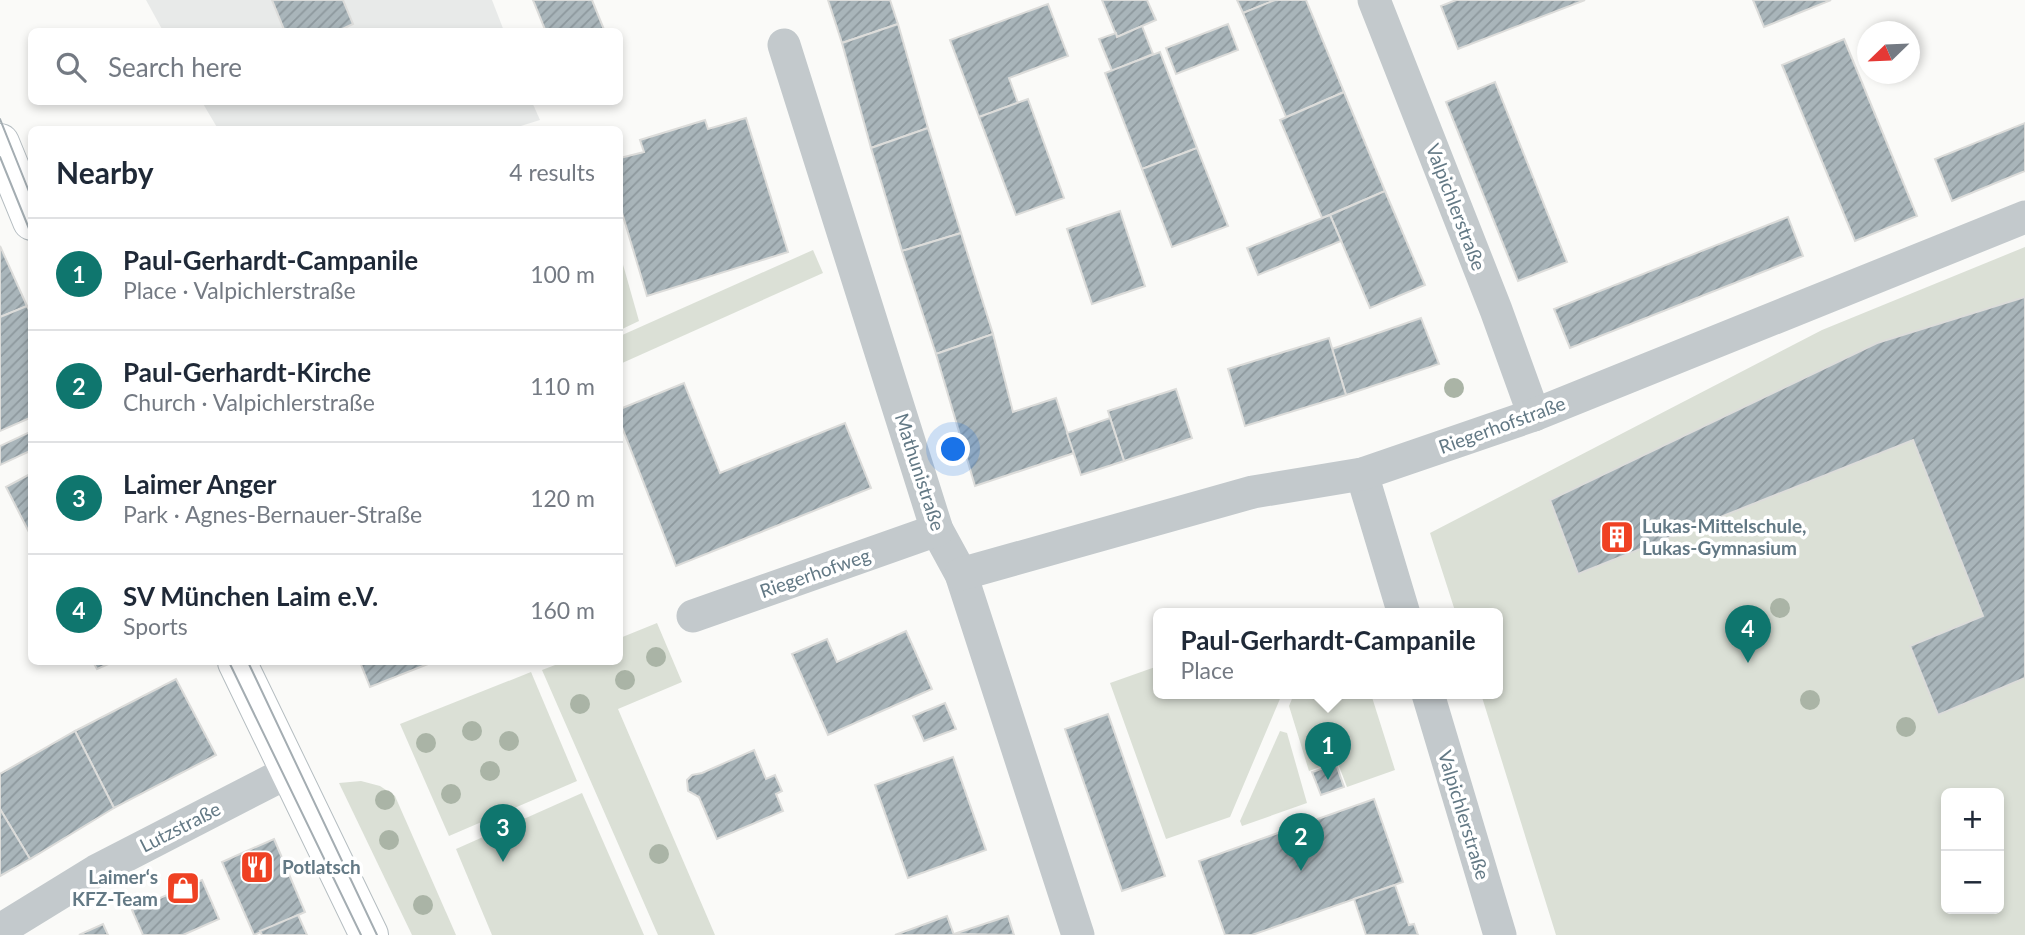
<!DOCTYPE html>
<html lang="en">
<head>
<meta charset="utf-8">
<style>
	:root { --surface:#fff; --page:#f6f6f7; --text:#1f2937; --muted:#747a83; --line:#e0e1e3; --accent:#0f766e }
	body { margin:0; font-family:Lato,sans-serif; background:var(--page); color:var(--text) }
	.controls { position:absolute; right:21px; bottom:21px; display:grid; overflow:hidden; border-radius:10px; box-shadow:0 4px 10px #0003 }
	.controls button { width:63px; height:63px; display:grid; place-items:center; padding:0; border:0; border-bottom:2px solid var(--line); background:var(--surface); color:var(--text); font:35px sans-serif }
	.compass { position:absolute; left:1857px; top:21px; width:63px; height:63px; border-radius:50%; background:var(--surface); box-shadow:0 4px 10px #0003; rotate:247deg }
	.you { position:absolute; left:954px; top:450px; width:24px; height:24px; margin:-18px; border:5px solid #fff; border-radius:50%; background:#1a73e8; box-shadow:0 0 0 10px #1a73e833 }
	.badge { display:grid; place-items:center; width:46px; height:46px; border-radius:50%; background:var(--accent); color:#fff; font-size:23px; font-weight:700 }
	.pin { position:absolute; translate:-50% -58px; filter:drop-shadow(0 2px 4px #0008) }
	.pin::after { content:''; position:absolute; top:37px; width:24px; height:21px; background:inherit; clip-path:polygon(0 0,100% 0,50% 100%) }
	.popup { position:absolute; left:1153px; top:608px; width:350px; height:91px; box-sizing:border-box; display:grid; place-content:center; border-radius:10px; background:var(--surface); filter:drop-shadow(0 2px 5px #0005); font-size:23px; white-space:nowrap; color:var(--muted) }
	.popup b { font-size:26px; color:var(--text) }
	.popup::after { content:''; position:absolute; left:50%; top:100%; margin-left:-14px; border:14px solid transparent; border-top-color:var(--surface) }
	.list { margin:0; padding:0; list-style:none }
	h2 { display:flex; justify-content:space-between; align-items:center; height:91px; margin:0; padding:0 28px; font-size:30px }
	h2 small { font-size:23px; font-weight:400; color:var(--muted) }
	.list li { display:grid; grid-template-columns:46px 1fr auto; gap:21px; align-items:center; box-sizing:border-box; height:112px; padding:0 28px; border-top:2px solid var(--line) }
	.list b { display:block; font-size:26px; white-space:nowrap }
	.list p { margin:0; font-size:23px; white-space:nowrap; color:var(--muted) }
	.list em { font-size:23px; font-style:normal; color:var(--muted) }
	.icon { flex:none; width:38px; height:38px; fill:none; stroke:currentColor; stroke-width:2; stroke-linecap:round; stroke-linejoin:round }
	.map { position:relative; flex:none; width:2025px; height:935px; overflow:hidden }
	.search { position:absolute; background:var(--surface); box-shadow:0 4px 10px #0003; left:28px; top:28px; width:595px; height:77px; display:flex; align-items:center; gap:18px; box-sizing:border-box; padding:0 24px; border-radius:10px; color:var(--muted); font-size:26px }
	.panel { position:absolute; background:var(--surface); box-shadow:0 4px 10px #0003; left:28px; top:126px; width:595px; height:539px; border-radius:10px }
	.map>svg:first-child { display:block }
	.built { fill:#e8eae9 }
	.green { fill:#dbe0d6; fill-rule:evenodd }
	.building { fill:url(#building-hatch); stroke:#dcdcda; stroke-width:2 }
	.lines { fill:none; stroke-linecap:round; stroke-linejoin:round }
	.secondary-casing { stroke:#b5bdc1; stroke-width:40 }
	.minor { stroke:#c3c9cc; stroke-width:33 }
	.secondary { stroke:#fff; stroke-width:38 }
	.tram { stroke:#a4adb2; stroke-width:2 }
	.tree { fill:#aab4a6 }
	.labels { text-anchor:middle; stroke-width:7; stroke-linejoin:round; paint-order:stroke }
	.street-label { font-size:19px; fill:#637985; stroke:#fff }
	.poi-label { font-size:19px; font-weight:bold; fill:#637985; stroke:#fff; text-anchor:start }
</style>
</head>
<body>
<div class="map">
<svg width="2025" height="935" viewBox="0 0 2025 935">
	<defs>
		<pattern id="building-hatch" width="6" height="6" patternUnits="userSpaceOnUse" patternTransform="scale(1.75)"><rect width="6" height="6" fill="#a9b5ba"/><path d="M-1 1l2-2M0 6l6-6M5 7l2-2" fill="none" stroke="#8d989d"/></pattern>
	</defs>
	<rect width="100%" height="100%" fill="#fafaf8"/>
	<g class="built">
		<path d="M146 0H492L504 31H163Z"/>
		<path d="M202 102H532L540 120 508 130 218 129Z"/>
	</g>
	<g class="green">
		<path d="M2025 247V935H1556L1481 694H1498V614H1456L1430 533 1822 330ZM1946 793H1999V909H1946Z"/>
		<path d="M813 250 823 273 620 364V336Z"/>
		<path d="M620 254 639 321 620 330Z"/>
		<path d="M657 623 682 682 618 709 715 935H658L542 670 563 662H620V638Z"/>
		<path d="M1158 666V694H1282L1230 817 1166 839 1110 683Z"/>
		<path d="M531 672 577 781 449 836 400 724Z"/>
		<path d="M1294 694H1371L1395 770 1347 787 1337 761 1309 771 1289 706Z"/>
		<path d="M1280 731 1287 733 1307 803 1242 826 1240 821Z"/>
		<path d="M361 781 380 786 395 796 456 935H412L339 783Z"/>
		<path d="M582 793 644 935H492L456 849Z"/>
	</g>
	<g class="building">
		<path d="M272 0H343L353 24 336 32H285Z"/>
		<path d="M533 0H592L605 32H546Z"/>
		<path d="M828 0H890L898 24 842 43Z"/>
		<path d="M1102 0H1147L1156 20 1117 37Z"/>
		<path d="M1237 0H1275L1243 13Z"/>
		<path d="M1275 0H1306L1344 92 1286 117 1243 13Z"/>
		<path d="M1456 0H1585L1458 49 1441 6Z"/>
		<path d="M1753 0H1831L1764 27Z"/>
		<path d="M1048 4 1068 56 1009 78 1018 103 979 117 950 40Z"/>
		<path d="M898 24 928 128 871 148 842 43Z"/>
		<path d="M1228 24 1238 50 1176 74 1166 48Z"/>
		<path d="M1142 26 1153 54 1112 71 1099 39 1116 33 1117 37Z"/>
		<path d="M1844 39 1917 216 1855 241 1782 65Z"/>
		<path d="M1160 52 1197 148 1142 169 1105 73Z"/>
		<path d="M1495 82 1567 262 1518 281 1446 102Z"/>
		<path d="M1344 92 1385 191 1322 218 1280 120Z"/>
		<path d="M1028 99 1064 198 1016 215 979 117Z"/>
		<path d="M746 118 788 252 647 296 620 206V158L644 152 640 140 705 120 708 129Z"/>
		<path d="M2025 123V171L1952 201 1935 159Z"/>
		<path d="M928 128 961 233 902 251 871 148Z"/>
		<path d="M1197 148 1228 226 1172 247 1142 169Z"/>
		<path d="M1385 191 1425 285 1370 308 1330 215Z"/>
		<path d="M1120 211 1145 286 1092 304 1067 229Z"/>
		<path d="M1330 215 1341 241 1258 275 1247 248Z"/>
		<path d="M1788 217 1803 256 1570 348 1554 309Z"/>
		<path d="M961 233 993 334 936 354 902 251Z"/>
		<path d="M0 246 27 306 0 317Z"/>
		<path d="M2025 297V678L1938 715 1910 646 1983 616 1913 440 1578 574 1550 500 1877 343Z"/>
		<path d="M27 306 32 316V417L0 431V317Z"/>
		<path d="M1421 318 1439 364 1346 395 1332 349Z"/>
		<path d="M993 334 1013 412 1056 398 1074 453 975 486 936 354Z"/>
		<path d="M1329 338 1346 395 1245 426 1228 369Z"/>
		<path d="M684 383 720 473 845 423 871 488 676 566 620 422V409Z"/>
		<path d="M1176 389 1192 438 1124 461 1108 411Z"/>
		<path d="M1110 418 1124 461 1081 475 1067 433Z"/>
		<path d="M32 431V450L0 465V446Z"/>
		<path d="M32 473V538L6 487Z"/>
		<path d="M906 631 932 689 828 735 792 654 827 639 837 662Z"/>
		<path d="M93 662H113L97 669Z"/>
		<path d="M360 662H433L370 687Z"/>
		<path d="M176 679 216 755 114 808 75 731Z"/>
		<path d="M945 703 956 729 924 741 913 716Z"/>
		<path d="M1108 714 1165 876 1122 891 1065 729Z"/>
		<path d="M75 731 114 808 30 859 0 809V774Z"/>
		<path d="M754 750 766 779 775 775 782 791 776 794 783 811 717 839 699 797 688 791 687 780 692 775 702 773Z"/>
		<path d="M953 757 986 850 908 878 875 785Z"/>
		<path d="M1336 764 1344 787 1321 795 1312 772Z"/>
		<path d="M1374 799 1403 882 1252 935H1225L1199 861Z"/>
		<path d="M0 809 30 859 0 876Z"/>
		<path d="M274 839 305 912 254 935 222 862Z"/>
		<path d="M202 880 219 919 183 935H143L132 910Z"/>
		<path d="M1395 885 1409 925 1414 924 1418 935H1366L1354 899Z"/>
		<path d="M298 915 307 935H262L260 931Z"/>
		<path d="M947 916 954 935H895Z"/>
		<path d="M1008 916 1014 935 954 934Z"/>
		<path d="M103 924 108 935H79Z"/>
	</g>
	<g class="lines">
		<g class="secondary-casing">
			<g id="secondary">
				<path d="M0 143 32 221"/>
				<path d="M237 662 369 935"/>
			</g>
		</g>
		<g class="minor">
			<path d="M1374 0 1496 310 1534 415"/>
			<path d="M784 45 937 530 961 574 1078 935"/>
			<path d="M1362 474 1404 614"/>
			<path d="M961 574 1253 492 1362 474 1534 415 2025 217"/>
			<path d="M693 616 937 530"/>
			<path d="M1428 694 1500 935"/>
			<path d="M0 930 96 871 290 771"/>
		</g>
		<use href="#secondary" class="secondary"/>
		<g class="tram">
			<path d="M0 119 32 199"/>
			<path d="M0 157 32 236"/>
			<path d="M229 662 361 935"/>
			<path d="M248 662 377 935"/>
		</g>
	</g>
	<g class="tree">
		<circle cx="1454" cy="388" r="10"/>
		<circle cx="1780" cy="608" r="10"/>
		<circle cx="656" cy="657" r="10"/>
		<circle cx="625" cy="680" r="10"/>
		<circle cx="1810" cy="700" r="10"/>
		<circle cx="580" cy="704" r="10"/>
		<circle cx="1906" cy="727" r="10"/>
		<circle cx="472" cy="731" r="10"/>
		<circle cx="509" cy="741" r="10"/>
		<circle cx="426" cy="743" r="10"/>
		<circle cx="490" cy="771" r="10"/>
		<circle cx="451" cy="794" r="10"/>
		<circle cx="385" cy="800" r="10"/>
		<circle cx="389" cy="840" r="10"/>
		<circle cx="659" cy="854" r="10"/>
		<circle cx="423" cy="905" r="10"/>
	</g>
	<defs>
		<g id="building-square" transform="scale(1.75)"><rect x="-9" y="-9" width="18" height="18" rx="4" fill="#ef4123" stroke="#fff"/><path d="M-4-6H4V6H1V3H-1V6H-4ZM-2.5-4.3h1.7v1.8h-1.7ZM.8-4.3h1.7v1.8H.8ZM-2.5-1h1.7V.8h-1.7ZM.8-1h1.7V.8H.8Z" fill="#fff"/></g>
		<g id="restaurant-square" transform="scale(1.75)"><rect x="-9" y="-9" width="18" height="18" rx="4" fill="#ef4123" stroke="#fff"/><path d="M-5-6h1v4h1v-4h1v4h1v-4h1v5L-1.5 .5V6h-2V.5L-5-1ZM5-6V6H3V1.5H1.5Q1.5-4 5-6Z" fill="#fff"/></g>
		<g id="shop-square" transform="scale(1.75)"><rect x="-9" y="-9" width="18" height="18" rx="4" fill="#ef4123" stroke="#fff"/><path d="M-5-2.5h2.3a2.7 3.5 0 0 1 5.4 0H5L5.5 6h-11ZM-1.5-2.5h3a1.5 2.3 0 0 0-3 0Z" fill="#fff"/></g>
	</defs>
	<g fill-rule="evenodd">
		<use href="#building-square" x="1617" y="537"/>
		<use href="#restaurant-square" x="257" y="867"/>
		<use href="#shop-square" x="183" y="888"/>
	</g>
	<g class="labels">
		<g class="street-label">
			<text transform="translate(1456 207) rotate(69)" y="7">Valpichlerstraße</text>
			<text transform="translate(1502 425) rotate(-20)" y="7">Riegerhofstraße</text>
			<text transform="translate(920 472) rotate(72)" y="7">Mathunistraße</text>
			<text transform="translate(815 573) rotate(-19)" y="7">Riegerhofweg</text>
			<text transform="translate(1464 815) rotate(73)" y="7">Valpichlerstraße</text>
			<text transform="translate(180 827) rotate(-27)" y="7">Lutzstraße</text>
		</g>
		<g class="poi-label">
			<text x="1642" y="533">Lukas-Mittelschule,<tspan x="1642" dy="22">Lukas-Gymnasium</tspan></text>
			<text x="282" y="874">Potlatsch</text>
			<text x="158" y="884" text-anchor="end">Laimer‘s<tspan x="158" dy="22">KFZ-Team</tspan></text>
		</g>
	</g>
</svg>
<div class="controls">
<button>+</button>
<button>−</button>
</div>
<svg class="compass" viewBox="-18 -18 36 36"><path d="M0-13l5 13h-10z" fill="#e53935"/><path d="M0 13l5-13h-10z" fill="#747a83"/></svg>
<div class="you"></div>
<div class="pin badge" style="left:1328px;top:780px">1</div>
<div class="popup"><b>Paul-Gerhardt-Campanile</b>Place</div>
<div class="pin badge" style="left:1301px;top:871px">2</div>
<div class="pin badge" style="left:503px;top:862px">3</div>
<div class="pin badge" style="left:1748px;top:663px">4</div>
<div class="search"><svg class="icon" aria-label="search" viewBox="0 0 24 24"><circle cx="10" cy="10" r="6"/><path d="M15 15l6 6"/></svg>Search here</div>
<section class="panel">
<h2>Nearby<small>4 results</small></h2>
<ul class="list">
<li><span class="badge">1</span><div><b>Paul-Gerhardt-Campanile</b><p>Place · Valpichlerstraße</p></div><em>100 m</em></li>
<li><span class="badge">2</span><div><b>Paul-Gerhardt-Kirche</b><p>Church · Valpichlerstraße</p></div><em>110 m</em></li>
<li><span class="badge">3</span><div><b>Laimer Anger</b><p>Park · Agnes-Bernauer-Straße</p></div><em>120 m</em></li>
<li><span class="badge">4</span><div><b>SV München Laim e.V.</b><p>Sports</p></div><em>160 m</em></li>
</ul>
</section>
</div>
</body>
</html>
